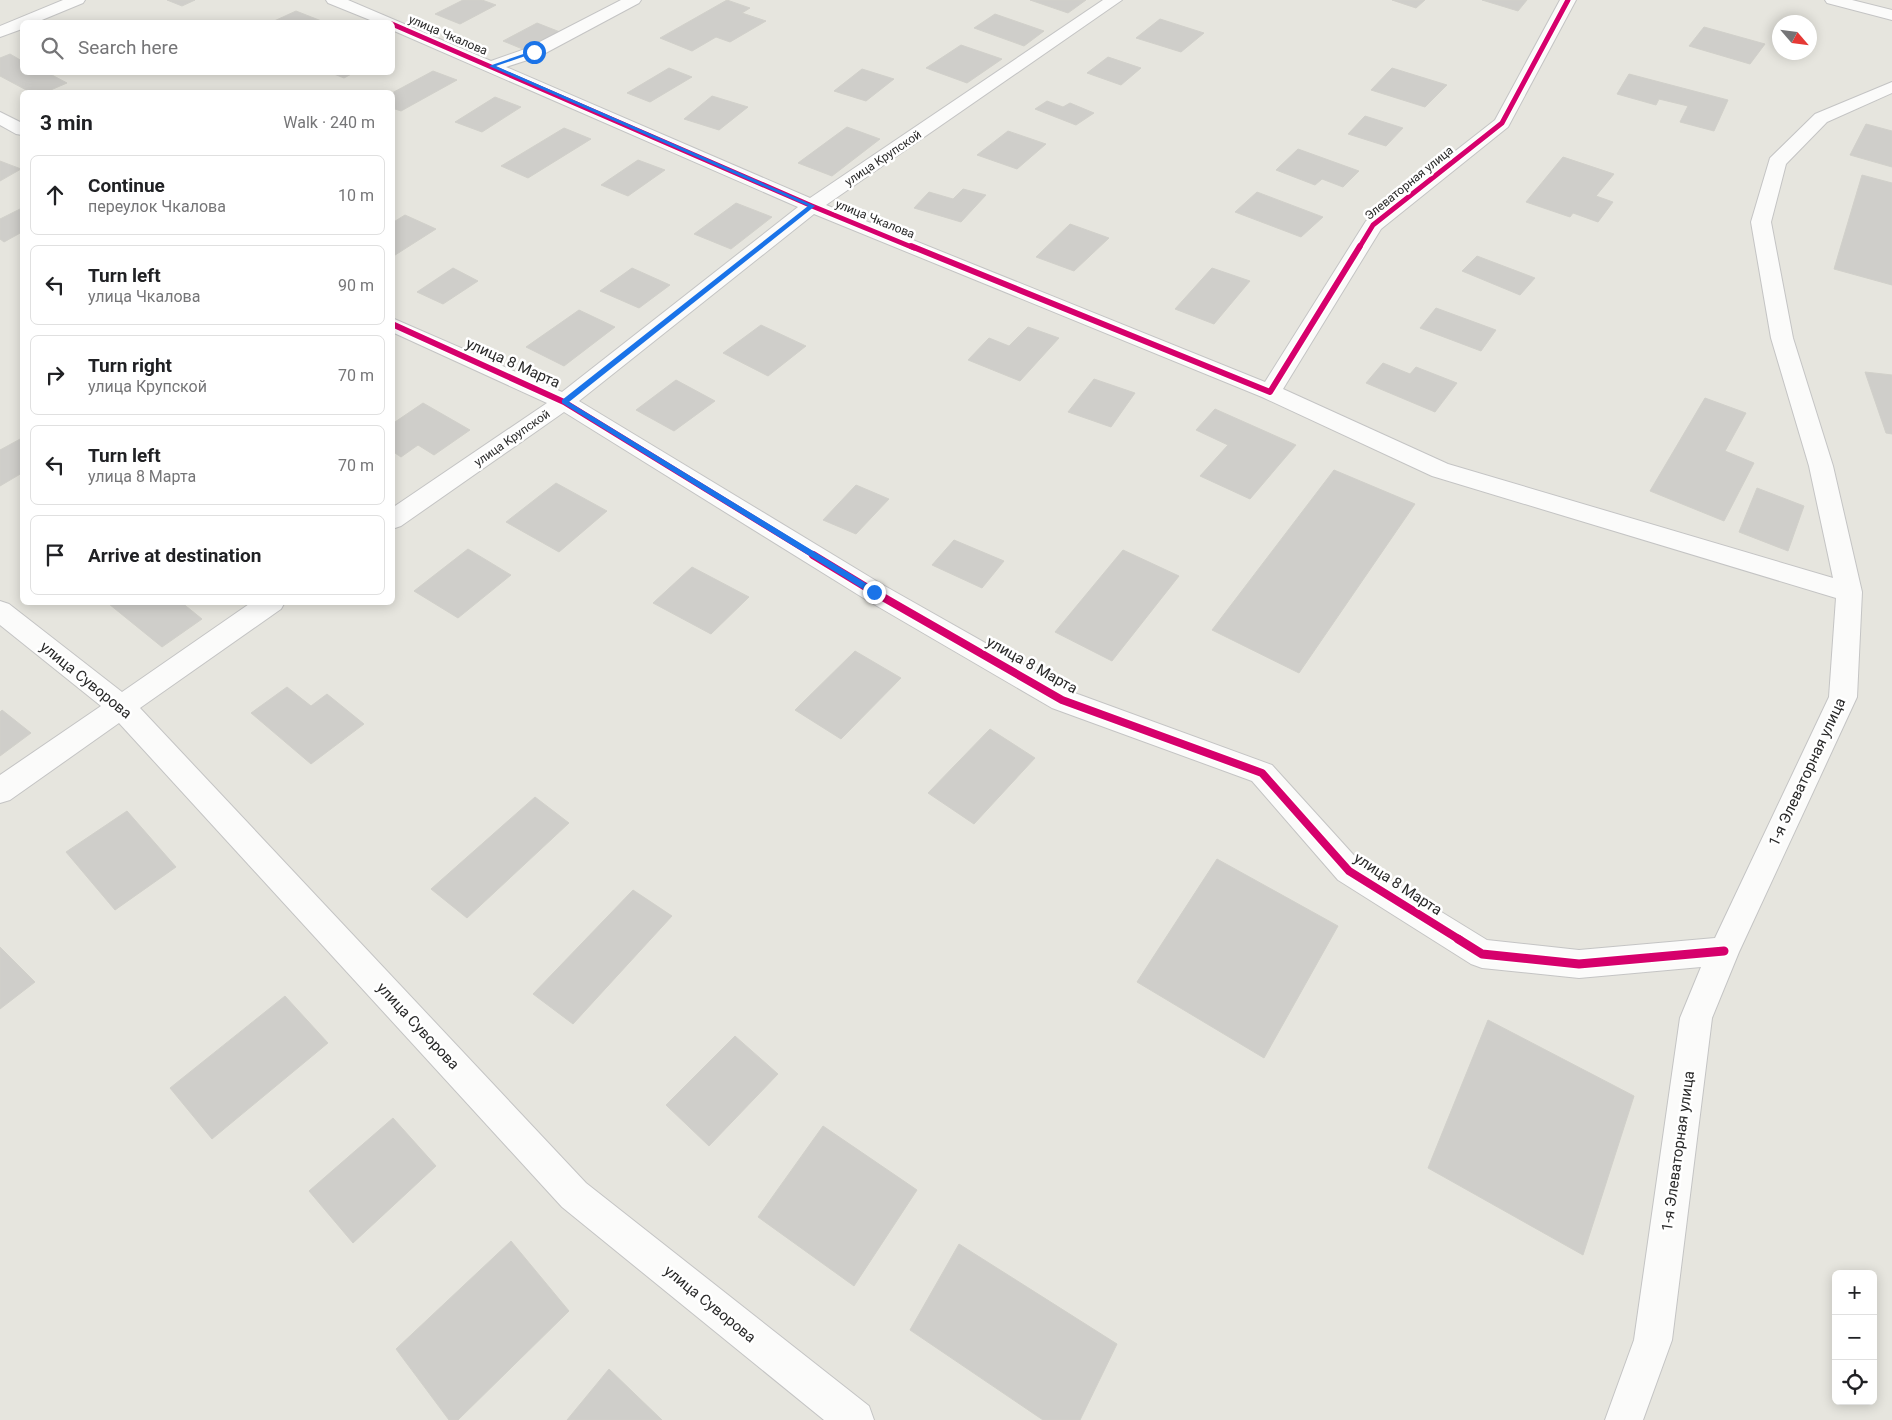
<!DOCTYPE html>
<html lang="en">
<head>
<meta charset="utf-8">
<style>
	:root { --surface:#fff; --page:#f2f2f2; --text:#202124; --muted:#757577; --line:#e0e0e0 }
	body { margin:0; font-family:Roboto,sans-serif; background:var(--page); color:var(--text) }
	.controls { position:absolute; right:15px; bottom:15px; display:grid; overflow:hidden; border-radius:8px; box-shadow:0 2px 12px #0003 }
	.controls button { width:45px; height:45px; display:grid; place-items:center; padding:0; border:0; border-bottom:1px solid var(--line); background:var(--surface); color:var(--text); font:25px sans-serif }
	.compass { position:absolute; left:1772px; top:15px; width:45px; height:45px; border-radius:50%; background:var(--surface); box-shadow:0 2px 12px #0003; rotate:118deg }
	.stop { position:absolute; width:15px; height:15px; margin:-11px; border:4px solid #1a73e8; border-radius:50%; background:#fff }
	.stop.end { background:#1a73e8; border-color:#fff; box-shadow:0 1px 5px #0008 }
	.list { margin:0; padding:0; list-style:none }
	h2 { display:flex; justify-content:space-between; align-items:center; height:65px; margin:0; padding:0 20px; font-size:21px }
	h2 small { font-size:16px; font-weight:400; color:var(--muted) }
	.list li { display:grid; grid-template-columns:32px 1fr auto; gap:15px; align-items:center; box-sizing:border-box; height:80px; margin:0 10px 10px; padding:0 10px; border:1px solid var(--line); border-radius:8px }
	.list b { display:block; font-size:19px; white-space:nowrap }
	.list p { margin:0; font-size:16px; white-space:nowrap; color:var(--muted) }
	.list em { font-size:16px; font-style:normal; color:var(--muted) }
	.icon { flex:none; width:28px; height:28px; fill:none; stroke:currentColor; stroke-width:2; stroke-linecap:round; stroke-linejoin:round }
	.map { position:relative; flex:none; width:1892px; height:1420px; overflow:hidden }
	.search { position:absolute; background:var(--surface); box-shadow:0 2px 12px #0003; left:20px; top:20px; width:375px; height:55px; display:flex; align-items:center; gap:12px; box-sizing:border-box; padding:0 18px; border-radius:8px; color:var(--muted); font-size:19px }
	.panel { position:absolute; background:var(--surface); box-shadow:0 2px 12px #0003; left:20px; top:90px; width:375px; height:515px; border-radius:8px }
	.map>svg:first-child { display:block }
	.building { fill:#cfceca; stroke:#d1d0ca }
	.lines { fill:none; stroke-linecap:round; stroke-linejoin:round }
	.minor-casing { stroke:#c4c4c4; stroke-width:2 }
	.minor { fill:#fbfbfa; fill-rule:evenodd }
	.cycleway-far3-casing { stroke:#fff; stroke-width:7 }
	.cycleway-far2-casing { stroke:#fff; stroke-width:9 }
	.cycleway-far1-casing { stroke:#fff; stroke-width:11 }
	.cycleway-casing { stroke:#fff; stroke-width:12 }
	.cycleway-far3 { stroke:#d6006c; stroke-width:5 }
	.cycleway-far2 { stroke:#d6006c; stroke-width:6 }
	.cycleway-far1 { stroke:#d6006c; stroke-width:8 }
	.cycleway { stroke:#d6006c; stroke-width:9 }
	.route { fill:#1a73e8 }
	.labels { text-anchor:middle; stroke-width:5; stroke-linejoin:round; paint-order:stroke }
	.far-street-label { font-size:12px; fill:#292929; stroke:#fff }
	.street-label { font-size:15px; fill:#292929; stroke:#fff }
</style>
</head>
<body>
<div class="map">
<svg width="1892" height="1420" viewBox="0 0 1892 1420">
	<rect width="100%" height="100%" fill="#e6e5de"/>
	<g class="building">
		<path d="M167 0H195L182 6Z"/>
		<path d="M463 0H482L496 5 460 24 435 14Z"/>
		<path d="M727 0 750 8 742 13 766 21 730 42 716 37 692 51 660 38Z"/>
		<path d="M1030 0H1086L1068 13Z"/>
		<path d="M1392 0H1425L1416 8Z"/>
		<path d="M1482 0H1527L1518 11Z"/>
		<path d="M296 11 324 22H272Z"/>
		<path d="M995 14 1044 31 1024 46 974 28Z"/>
		<path d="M1160 19 1204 33 1181 52 1136 38Z"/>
		<path d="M537 23 560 32 525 50 503 41Z"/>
		<path d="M1704 27 1765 44 1750 64 1689 46Z"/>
		<path d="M961 45 1002 59 967 83 926 68Z"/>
		<path d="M10 54 22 61V72H53L50 74 67 83 46 92H30L0 76V58Z"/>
		<path d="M1108 57 1141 68 1121 85 1087 73Z"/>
		<path d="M669 68 692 77 650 102 627 93Z"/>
		<path d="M1392 68 1447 85 1425 107 1371 90Z"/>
		<path d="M862 69 894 79 866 101 834 91Z"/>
		<path d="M433 71 457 80 401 111 392 108V93Z"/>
		<path d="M329 72H355L344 78Z"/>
		<path d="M1629 74 1728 100 1714 131 1680 122 1688 106 1659 99 1656 105 1617 94Z"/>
		<path d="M712 96 748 107 719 130 684 119Z"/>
		<path d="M495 97 521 107 482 132 455 122Z"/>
		<path d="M1047 101 1063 107 1070 103 1094 113 1076 125 1035 109Z"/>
		<path d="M1365 116 1403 128 1386 146 1348 134Z"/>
		<path d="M1866 124 1892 131V167L1850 155Z"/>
		<path d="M847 127 880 139 832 176 798 163Z"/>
		<path d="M564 128 591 139 528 178 501 166Z"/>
		<path d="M1008 131 1046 144 1017 169 977 155Z"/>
		<path d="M1298 149 1359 171 1343 187 1322 179 1315 185 1276 170Z"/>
		<path d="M1563 157 1614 174 1596 196 1613 202 1598 222 1573 213 1570 217 1526 202Z"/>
		<path d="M638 160 665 170 628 196 601 185Z"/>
		<path d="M0 161 21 169 0 181Z"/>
		<path d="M1862 175 1892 183V285L1834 269Z"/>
		<path d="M963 189 986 195 961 222 914 208 929 192 953 199Z"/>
		<path d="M1257 192 1323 217 1301 237 1235 212Z"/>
		<path d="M736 203 772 217 731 249 694 234Z"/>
		<path d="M22 208V232L4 242 0 239V219Z"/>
		<path d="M405 215 436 229 392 257V223Z"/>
		<path d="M1070 224 1109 238 1074 271 1036 257Z"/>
		<path d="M1477 256 1535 278 1520 295 1462 271Z"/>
		<path d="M453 268 478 281 443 304 417 292Z"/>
		<path d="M632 268 670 285 639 308 600 291Z"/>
		<path d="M1212 268 1250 281 1214 324 1175 309Z"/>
		<path d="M1436 308 1496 330 1481 351 1420 328Z"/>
		<path d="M579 310 615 327 564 366 526 347Z"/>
		<path d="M761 325 806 346 768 376 723 353Z"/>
		<path d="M1028 327 1059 338 1020 381 968 360 989 338 1009 346Z"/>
		<path d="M1383 363 1410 374 1416 367 1457 383 1435 412 1366 383Z"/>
		<path d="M1865 372 1892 375V434L1886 433Z"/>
		<path d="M1094 379 1135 393 1111 427 1068 412Z"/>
		<path d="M676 380 715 401 674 431 636 410Z"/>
		<path d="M1705 398 1746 413 1725 451 1754 463 1724 521 1650 491Z"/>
		<path d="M423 403 470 430 434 455 418 445 401 457 392 451V424Z"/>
		<path d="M1215 409 1296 445 1250 499 1200 476 1228 445 1196 430Z"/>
		<path d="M22 438V473L0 486V450Z"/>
		<path d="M1334 470 1415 504 1299 673 1212 630Z"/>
		<path d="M556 483 607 511 559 552 506 522Z"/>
		<path d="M856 485 889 499 856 534 823 520Z"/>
		<path d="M1757 488 1804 506 1788 551 1739 532Z"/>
		<path d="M954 540 1004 561 982 588 932 565Z"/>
		<path d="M468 549 511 575 458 618 414 591Z"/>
		<path d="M1123 550 1179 576 1112 661 1055 632Z"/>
		<path d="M692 567 749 597 711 634 653 603Z"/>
		<path d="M112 602H181L202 619 162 647 109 604Z"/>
		<path d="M855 651 901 678 841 739 795 710Z"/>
		<path d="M287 687 311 706 327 694 364 724 311 764 251 713Z"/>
		<path d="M2 710 31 733 0 756V712Z"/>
		<path d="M990 729 1035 758 974 824 928 793Z"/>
		<path d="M535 797 569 823 467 918 431 889Z"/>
		<path d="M127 811 176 867 115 910 66 852Z"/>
		<path d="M1217 859 1338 926 1264 1058 1137 982Z"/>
		<path d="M633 890 672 916 573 1024 533 994Z"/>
		<path d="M0 947 35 982 0 1009Z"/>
		<path d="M285 996 328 1043 212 1139 170 1088Z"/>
		<path d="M1488 1020 1634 1096 1583 1255 1428 1168Z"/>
		<path d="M735 1036 778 1074 709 1146 666 1105Z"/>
		<path d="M393 1118 436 1166 353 1243 309 1191Z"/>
		<path d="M823 1126 917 1190 854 1286 758 1217Z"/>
		<path d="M511 1241 569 1311 458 1420H449L396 1349Z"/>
		<path d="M959 1244 1117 1344 1080 1420H1043L910 1330Z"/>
		<path d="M609 1369 662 1420H567Z"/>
	</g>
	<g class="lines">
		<g class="minor-casing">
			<g id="minor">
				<path d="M63 0H85L83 3 37 22H22V29L0 37V26Z"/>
				<path d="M326 0H348L491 61 528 48 621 0H641L639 3 540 56 506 67 810 198 1103 0H1122L826 205 1265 382 1366 221 1495 120 1560 0H1576L1508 127 1381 229 1283 389 1448 464 1833 578 1809 466 1771 338 1751 222 1770 158 1815 114 1892 82V93L1827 122 1786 164 1771 222 1793 338 1833 466 1862 592 1857 697 1739 952 1712 1018 1672 1340 1643 1420H1605L1634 1340 1680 1018 1701 967 1579 978 1482 968 1471 964 1338 880 1252 781 1052 708 865 599 564 412 401 526 392 529V508L547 403 392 332V318L562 392 798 207 392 30V22H375L328 3ZM814 214 1262 397 1432 476 1836 598 1829 697 1715 938 1579 950 1487 940 1360 862 1272 765 1072 692 883 585 579 401Z"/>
				<path d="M1825 0H1852L1892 10V20L1827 3Z"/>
				<path d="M0 112 22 123V135L16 134 0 125Z"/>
				<path d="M0 601 9 604 122 692 252 602H285L281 609 140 708 586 1183 869 1406 874 1420H824L562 1207 119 723 10 800 0 803V775L101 706 0 625Z"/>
			</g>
		</g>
		<use href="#minor" class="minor"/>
		<g class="cycleway-far3-casing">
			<g id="cycleway-far3">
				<path d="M392 24 812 206 914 248"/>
				<path d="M1359 248 1373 225 1502 123 1568 0"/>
			</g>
		</g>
		<g class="cycleway-far2-casing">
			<g id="cycleway-far2">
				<path d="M911 246 1270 392 1360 246"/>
				<path d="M392 324 564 402 815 556"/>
			</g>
		</g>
		<g class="cycleway-far1-casing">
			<path id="cycleway-far1" d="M813 555 874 592 1062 700 1262 773 1349 871 1460 940"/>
		</g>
		<g class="cycleway-casing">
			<path id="cycleway" d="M1458 939 1482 954 1579 964 1724 951"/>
		</g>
		<use href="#cycleway-far3" class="cycleway-far3"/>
		<use href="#cycleway-far2" class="cycleway-far2"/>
		<use href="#cycleway-far1" class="cycleway-far1"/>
		<use href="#cycleway" class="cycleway"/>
	</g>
	<path class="route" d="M532 51 537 52 496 66 815 206 569 402 877 590V594H871L562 403V400L808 206 489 66Z"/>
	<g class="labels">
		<g class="far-street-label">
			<text transform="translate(448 35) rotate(23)" y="4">улица Чкалова</text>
			<text transform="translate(883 158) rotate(-34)" y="4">улица Крупской</text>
			<text transform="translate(1409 183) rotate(-39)" y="4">Элеваторная улица</text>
			<text transform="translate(875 219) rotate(22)" y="4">улица Чкалова</text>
			<text transform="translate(512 438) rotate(-35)" y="4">улица Крупской</text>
		</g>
		<g class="street-label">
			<text transform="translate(513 363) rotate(24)" y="5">улица 8 Марта</text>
			<text transform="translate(1032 665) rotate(29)" y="5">улица 8 Марта</text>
			<text transform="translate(86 680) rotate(39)" y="5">улица Суворова</text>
			<text transform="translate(1807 772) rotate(-65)" y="5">1-я Элеваторная улица</text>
			<text transform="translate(1398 884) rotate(33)" y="5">улица 8 Марта</text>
			<text transform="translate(418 1026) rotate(47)" y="5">улица Суворова</text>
			<text transform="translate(1678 1151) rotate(-82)" y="5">1-я Элеваторная улица</text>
			<text transform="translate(710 1304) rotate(39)" y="5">улица Суворова</text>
		</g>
	</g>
</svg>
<div class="controls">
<button>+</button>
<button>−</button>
<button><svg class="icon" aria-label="locate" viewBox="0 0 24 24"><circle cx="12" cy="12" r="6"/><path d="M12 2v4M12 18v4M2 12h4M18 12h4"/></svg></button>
</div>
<svg class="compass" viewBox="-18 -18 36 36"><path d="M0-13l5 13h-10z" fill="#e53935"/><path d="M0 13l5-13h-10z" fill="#757577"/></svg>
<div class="stop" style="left:534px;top:52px"></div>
<div class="stop end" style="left:874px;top:592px"></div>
<div class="search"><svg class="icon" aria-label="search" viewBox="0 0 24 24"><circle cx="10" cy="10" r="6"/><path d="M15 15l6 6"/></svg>Search here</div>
<section class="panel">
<h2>3 min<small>Walk · 240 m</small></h2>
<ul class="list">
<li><svg class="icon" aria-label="ahead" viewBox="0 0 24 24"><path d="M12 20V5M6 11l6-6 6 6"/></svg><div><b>Continue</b><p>переулок Чкалова</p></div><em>10 m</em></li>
<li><svg class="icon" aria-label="left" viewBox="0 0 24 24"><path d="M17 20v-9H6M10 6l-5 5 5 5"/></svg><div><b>Turn left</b><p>улица Чкалова</p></div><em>90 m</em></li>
<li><svg class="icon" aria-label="right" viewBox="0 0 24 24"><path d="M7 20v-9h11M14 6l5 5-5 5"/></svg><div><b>Turn right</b><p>улица Крупской</p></div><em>70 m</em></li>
<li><svg class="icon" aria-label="left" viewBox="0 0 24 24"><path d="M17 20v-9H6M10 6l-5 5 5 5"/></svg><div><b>Turn left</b><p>улица 8 Марта</p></div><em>70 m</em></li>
<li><svg class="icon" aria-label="arrive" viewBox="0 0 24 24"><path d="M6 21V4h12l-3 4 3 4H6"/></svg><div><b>Arrive at destination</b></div></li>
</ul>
</section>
</div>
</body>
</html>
